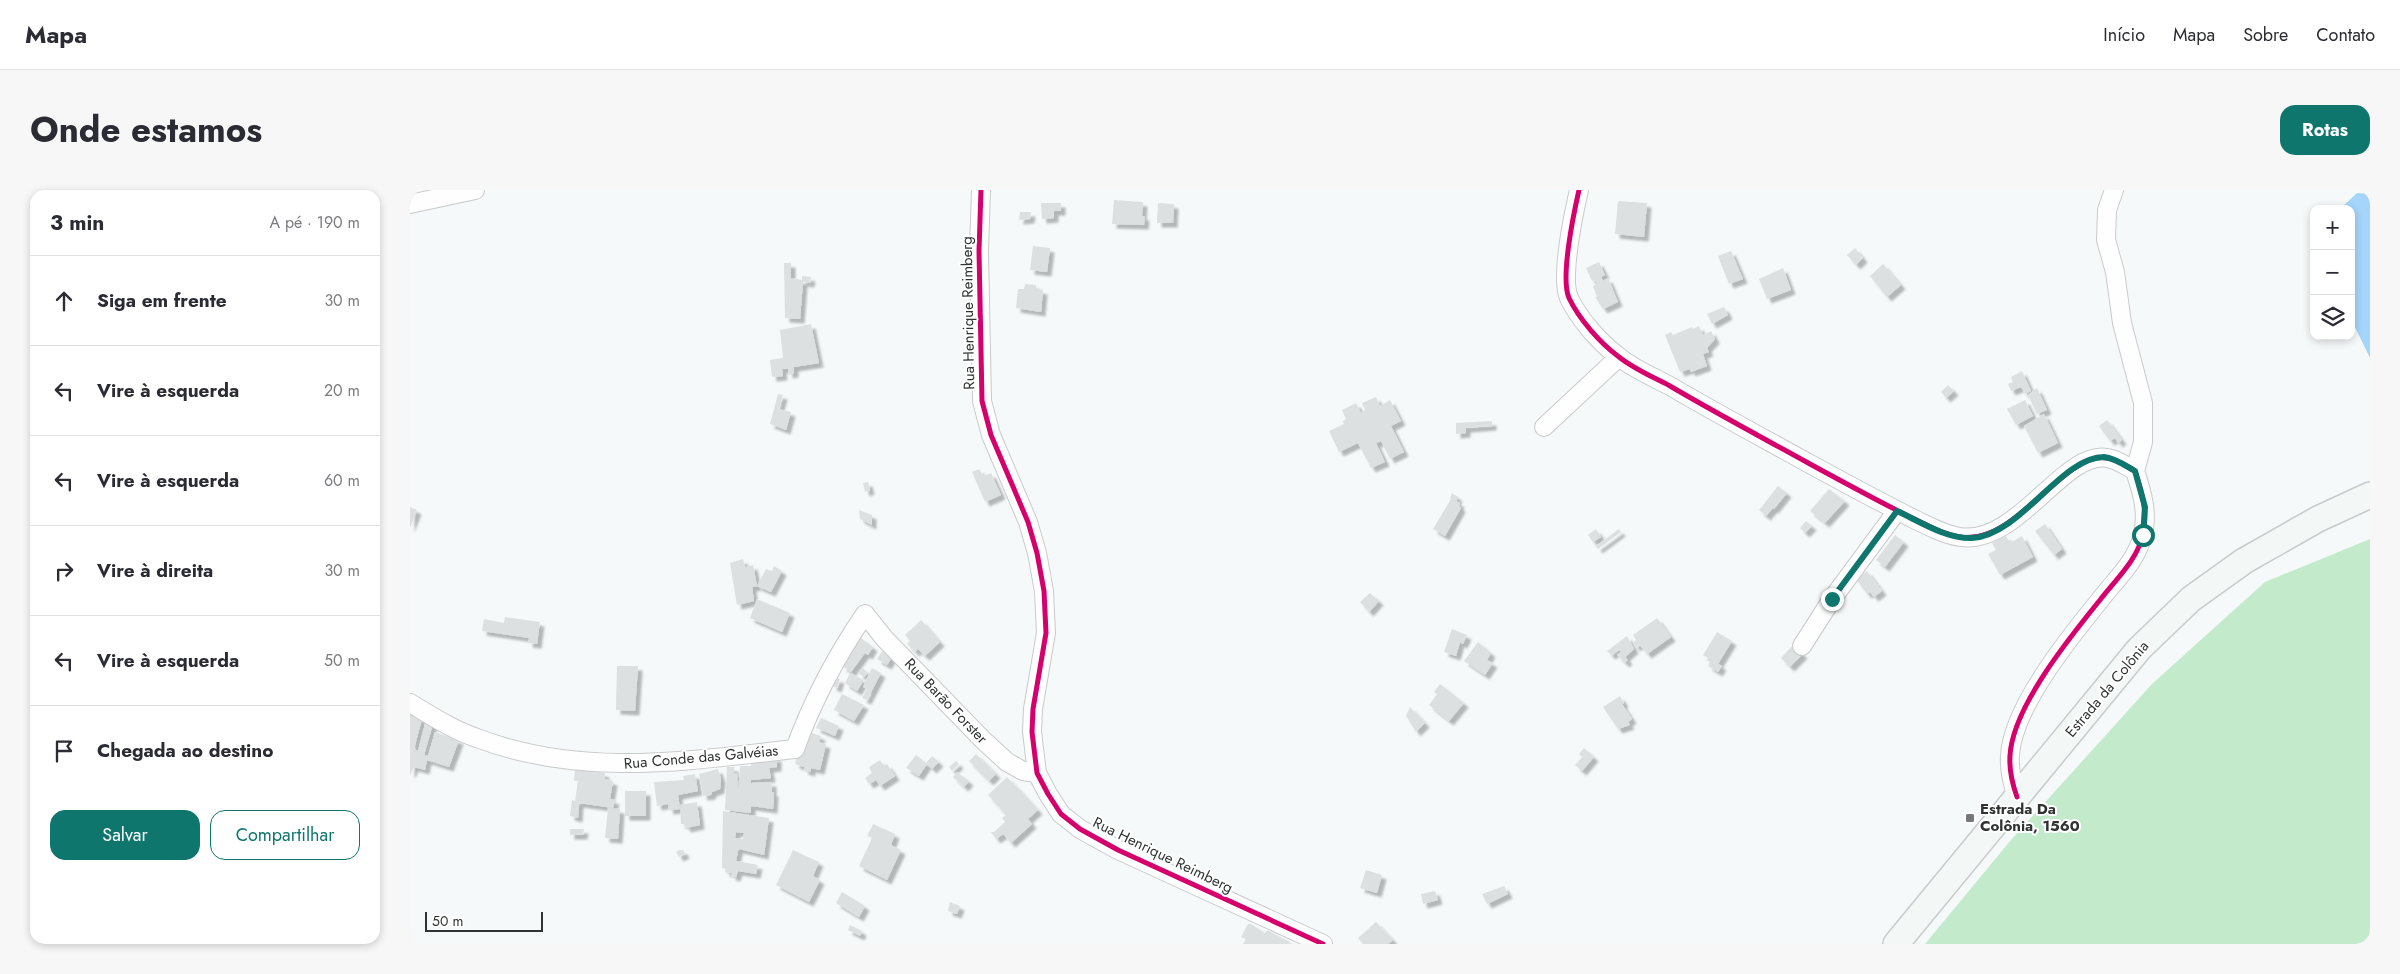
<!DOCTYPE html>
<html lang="pt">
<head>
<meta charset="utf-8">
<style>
	:root { --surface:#fff; --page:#f7f7f7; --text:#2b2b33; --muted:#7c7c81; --line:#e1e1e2; --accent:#0f766e }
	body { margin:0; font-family:Jost,sans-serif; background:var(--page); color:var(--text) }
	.controls { position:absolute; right:15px; top:15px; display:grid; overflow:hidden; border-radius:10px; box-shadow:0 2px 8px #0003 }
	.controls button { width:45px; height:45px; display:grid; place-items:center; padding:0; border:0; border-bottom:1px solid var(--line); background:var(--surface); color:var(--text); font:25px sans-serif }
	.scale { position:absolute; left:15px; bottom:12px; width:118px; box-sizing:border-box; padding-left:5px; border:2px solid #313333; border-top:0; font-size:14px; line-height:18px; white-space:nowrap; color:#313333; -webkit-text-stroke:4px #fff; paint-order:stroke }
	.stop { position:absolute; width:15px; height:15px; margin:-11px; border:4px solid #0f766e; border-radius:50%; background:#fff }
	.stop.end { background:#0f766e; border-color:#fff; box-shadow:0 1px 5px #0008 }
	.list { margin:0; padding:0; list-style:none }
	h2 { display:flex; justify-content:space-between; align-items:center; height:65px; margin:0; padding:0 20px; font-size:21px }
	h2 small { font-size:16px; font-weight:400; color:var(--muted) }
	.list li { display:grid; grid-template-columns:32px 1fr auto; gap:15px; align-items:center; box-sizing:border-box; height:90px; padding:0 20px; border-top:1px solid var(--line) }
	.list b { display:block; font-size:19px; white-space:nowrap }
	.list em { font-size:16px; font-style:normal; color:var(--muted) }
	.actions { display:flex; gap:10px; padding:15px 20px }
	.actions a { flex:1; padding:11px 0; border:1px solid var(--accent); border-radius:15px; text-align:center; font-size:18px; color:var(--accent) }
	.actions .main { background:var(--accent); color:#fff }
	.icon { flex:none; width:28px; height:28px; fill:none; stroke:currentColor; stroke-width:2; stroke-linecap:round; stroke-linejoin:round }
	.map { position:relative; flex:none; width:1960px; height:754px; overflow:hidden; border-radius:15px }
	header { display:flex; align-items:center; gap:30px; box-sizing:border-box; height:70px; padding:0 25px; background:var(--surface); border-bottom:1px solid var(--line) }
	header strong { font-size:24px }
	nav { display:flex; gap:28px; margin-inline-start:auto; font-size:18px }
	.intro { display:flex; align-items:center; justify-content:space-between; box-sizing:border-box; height:120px; padding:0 30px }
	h1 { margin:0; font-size:35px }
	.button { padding:12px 22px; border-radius:15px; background:var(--accent); color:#fff; font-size:18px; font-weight:700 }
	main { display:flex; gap:30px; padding:0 30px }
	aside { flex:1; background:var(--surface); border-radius:15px; box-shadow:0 2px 8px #0003 }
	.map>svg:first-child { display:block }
	.forest { fill:#c2eacb }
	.water { fill:#a5d5fb }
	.building { fill:#dde0e0; fill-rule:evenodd; filter:url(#shadow) }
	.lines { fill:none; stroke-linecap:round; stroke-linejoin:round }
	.minor-casing { stroke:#c9cbcb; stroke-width:20 }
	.secondary-casing { stroke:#c9cbcb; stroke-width:28 }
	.minor { stroke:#fefefe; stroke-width:18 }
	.secondary { stroke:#f3f7f6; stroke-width:25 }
	.cycleway-casing { stroke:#fff; stroke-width:8 }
	.cycleway { stroke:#d6006c; stroke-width:5 }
	.route { stroke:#0f766e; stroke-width:6 }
	.poi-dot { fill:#767878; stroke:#fff; stroke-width:2 }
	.labels { text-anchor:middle; stroke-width:4; stroke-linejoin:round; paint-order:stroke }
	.street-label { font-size:15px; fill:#313333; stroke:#fff }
	.poi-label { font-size:15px; font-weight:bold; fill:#313333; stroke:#fff; text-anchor:start }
</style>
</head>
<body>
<header>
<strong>Mapa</strong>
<nav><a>Início</a><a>Mapa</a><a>Sobre</a><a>Contato</a></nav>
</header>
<div class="intro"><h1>Onde estamos</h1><a class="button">Rotas</a></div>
<main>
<aside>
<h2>3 min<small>A pé · 190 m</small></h2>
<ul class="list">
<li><svg class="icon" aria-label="ahead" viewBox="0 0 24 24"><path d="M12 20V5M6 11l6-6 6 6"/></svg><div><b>Siga em frente</b></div><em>30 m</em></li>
<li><svg class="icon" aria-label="left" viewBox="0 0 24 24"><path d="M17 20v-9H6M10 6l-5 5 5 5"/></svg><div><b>Vire à esquerda</b></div><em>20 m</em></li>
<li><svg class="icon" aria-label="left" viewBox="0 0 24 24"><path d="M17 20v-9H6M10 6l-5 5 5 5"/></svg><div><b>Vire à esquerda</b></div><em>60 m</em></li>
<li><svg class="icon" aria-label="right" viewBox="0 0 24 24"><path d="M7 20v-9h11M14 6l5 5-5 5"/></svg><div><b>Vire à direita</b></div><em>30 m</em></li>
<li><svg class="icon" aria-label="left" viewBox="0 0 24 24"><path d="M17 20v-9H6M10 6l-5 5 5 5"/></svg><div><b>Vire à esquerda</b></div><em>50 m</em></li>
<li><svg class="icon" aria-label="arrive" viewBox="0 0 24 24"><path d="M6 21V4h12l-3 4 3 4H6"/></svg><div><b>Chegada ao destino</b></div></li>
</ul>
<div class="actions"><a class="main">Salvar</a><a>Compartilhar</a></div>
</aside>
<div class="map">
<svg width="1960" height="754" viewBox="0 0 1960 754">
	<defs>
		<filter id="shadow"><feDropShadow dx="4.5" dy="4.5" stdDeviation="1" flood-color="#0004"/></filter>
	</defs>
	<rect width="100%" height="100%" fill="#f6f9f9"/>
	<path class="forest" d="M1960 349V754H1515L1601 650 1742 494 1855 392Z"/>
	<path class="water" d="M1947 3 1960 4V168L1941 129V19H1930Z"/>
	<g class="building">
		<path d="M704 10 733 12 732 26H735L734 35 702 34Z"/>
		<path d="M1208 11 1237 13 1234 47 1205 44Z"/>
		<path d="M631 13H651V21H644V28L632 29Z"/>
		<path d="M748 13 764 14 763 33H747Z"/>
		<path d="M610 22H621L620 29 609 30Z"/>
		<path d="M623 56 640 58 637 82 620 80Z"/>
		<path d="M1445 58 1453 68 1446 75 1437 65Z"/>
		<path d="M1321 61 1333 89 1319 94 1308 66Z"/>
		<path d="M1189 72 1195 85 1191 87 1193 91 1198 88 1208 112 1193 119 1185 107H1187L1183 96 1187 94 1185 90 1182 91 1176 78Z"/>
		<path d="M374 73H381V88L392 90V86L401 87 400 93 393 92 390 129 375 128Z"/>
		<path d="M1473 74 1491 95 1477 107 1460 86Z"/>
		<path d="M1373 78 1381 100 1357 109 1349 89Z"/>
		<path d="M615 94 626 95V99L633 100 631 122 606 118 608 99H614Z"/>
		<path d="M1314 117 1318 125 1302 134 1297 124Z"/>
		<path d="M401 134 409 173 384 177V183L378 184V179H372L373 186 362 187 360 170 373 168 370 140Z"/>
		<path d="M1289 136 1293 145 1301 141 1305 149 1297 158 1299 162 1293 164 1297 176 1281 182 1280 179 1270 182 1255 145 1261 142 1263 145 1282 137 1283 139Z"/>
		<path d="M1612 181 1621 201 1615 204 1611 197 1601 201 1598 194 1603 192 1601 187Z"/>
		<path d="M1538 195 1544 201 1536 208 1531 202Z"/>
		<path d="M1627 198 1637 220 1627 224 1618 205Z"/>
		<path d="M368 204 373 205 369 219 381 222 376 240 360 234Z"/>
		<path d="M966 207 970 216 980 210 991 231 981 236 994 262 980 269 971 251 966 253 975 272 961 278 948 253 929 262 919 241 934 234 933 231 936 229 932 220 946 213 951 223 955 220 952 213Z"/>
		<path d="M1615 210 1623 226 1606 235 1597 219Z"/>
		<path d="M1634 224 1648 253 1628 263 1614 236Z"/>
		<path d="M1697 230 1712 250 1708 253 1705 248 1700 251 1689 236Z"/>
		<path d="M1082 231V236L1056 238V243L1046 244V233Z"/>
		<path d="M569 279 573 286 581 283 591 305 575 312 562 282Z"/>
		<path d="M458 292 460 300 455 302 453 293Z"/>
		<path d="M1368 296 1377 303 1364 319 1363 318 1356 326 1349 320Z"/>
		<path d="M1419 299 1435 311 1415 333 1400 321Z"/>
		<path d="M1042 303 1048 307 1046 311 1050 313 1049 316 1051 318 1035 346 1023 339 1041 309 1040 308Z"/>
		<path d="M0 317 7 320 0 338Z"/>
		<path d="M449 320 462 325V335L450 329Z"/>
		<path d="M1396 331 1402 336 1395 343 1390 338Z"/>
		<path d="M1635 334 1652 359 1644 365 1625 341Z"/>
		<path d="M1186 339 1191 347 1183 352 1178 345Z"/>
		<path d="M1209 339 1211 342 1188 359 1186 356Z"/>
		<path d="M1485 345 1494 352 1475 377 1466 370Z"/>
		<path d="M1596 346 1600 353 1612 346 1623 367 1590 385 1578 364 1586 360 1582 353Z"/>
		<path d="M333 369 335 377 343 375 347 396 342 397 344 411 327 415 320 373Z"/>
		<path d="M364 376 372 381 361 402 347 396 356 379 362 381Z"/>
		<path d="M1457 381 1472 401 1464 407 1460 402 1457 404 1446 389Z"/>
		<path d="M960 403 969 411 959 422 950 412Z"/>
		<path d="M347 409 380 423 372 442 340 428Z"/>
		<path d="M95 427 130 432 127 454 118 453 119 448 72 441 74 429 94 433Z"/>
		<path d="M1247 428 1261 447 1237 464 1229 454 1226 457 1223 453 1226 450 1223 445Z"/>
		<path d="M511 430 530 452 515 466 508 459 505 462 497 454 500 451 495 445Z"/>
		<path d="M1042 439 1057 445 1053 454 1050 452 1046 466 1034 462Z"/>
		<path d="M1307 442 1322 451 1308 474 1312 476 1308 482 1298 476 1301 470 1293 465Z"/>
		<path d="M1217 446 1224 459 1215 467 1218 470 1215 473 1207 465 1211 462 1209 459 1201 465 1197 461Z"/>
		<path d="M451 448 463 457 458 465 455 463 441 482 432 476Z"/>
		<path d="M1068 452 1081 463 1077 470 1083 473 1075 485 1054 471Z"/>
		<path d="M1383 455 1393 464 1380 477 1371 468Z"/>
		<path d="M472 461 482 467 477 475 467 469Z"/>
		<path d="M207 476H228L225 521 206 520Z"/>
		<path d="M453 478 458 483 454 487 448 483Z"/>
		<path d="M462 478 471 483 457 510 452 508 457 499 453 497Z"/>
		<path d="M440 483 454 490 447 501 435 493Z"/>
		<path d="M425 488 430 489 427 498 422 496Z"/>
		<path d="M1030 494 1054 513 1039 531 1019 515 1027 504 1024 502Z"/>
		<path d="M432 504 454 515 444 531 424 520Z"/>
		<path d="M1210 506 1214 513 1212 514 1222 529 1218 532 1220 535 1208 539 1193 517Z"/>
		<path d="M1000 517 1015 533 1006 542 996 526Z"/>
		<path d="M0 522 12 529 4 559 8 561 16 530 23 534 14 565 18 566 25 542 49 550 39 577 17 570 15 580 4 577 0 585Z"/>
		<path d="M411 528 429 536 425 546 406 538Z"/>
		<path d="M399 542 411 546 409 552 416 554 410 580 401 578V582L394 580V577L385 574 391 548Z"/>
		<path d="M1174 558 1184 567 1172 581 1165 575 1172 567 1169 564Z"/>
		<path d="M566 564 586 584 579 591 559 571Z"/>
		<path d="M506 565 516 573 522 566 529 572 522 579 517 574 509 586 496 578Z"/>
		<path d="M367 567V577L359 578 361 588 341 590V593L362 592V602H364L363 619 341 616V623L315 620 317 577H324V583H327L328 604 330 576H341V570Z"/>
		<path d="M470 570 474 576 477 574 485 586 470 596 466 590 459 594 455 588 462 583 459 577Z"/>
		<path d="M546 571 549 574 542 581 539 577Z"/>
		<path d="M165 579 195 583V589L203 591 200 609 205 610 203 618 169 613 168 628 160 626 162 610 165 611 168 591H164Z"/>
		<path d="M308 579 311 589 310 599 302 602 301 605 293 606 289 584Z"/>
		<path d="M547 582 559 591 554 597 543 587Z"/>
		<path d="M285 584 288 601 268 605 270 619 259 620 258 614 247 616 244 592 274 590 273 586Z"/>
		<path d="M597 587 628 620 618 629 622 634 601 653 593 644 586 649 581 642H584L595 632 592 628 596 625 578 605Z"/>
		<rect x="215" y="601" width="21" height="25"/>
		<path d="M287 612 290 635 276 638 275 634H271L270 615Z"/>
		<path d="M198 618 210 619 208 649 195 648Z"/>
		<path d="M313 621 359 628 354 665 329 659 328 661 326 671 348 675 346 684 328 681 326 687 321 686 322 683 315 682 316 679 312 678ZM326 642 334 643 333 649 325 648Z"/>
		<path d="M463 634 485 644 481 655 491 660 477 690 449 676 462 648 457 646Z"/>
		<path d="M160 639H174L173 645H160Z"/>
		<path d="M269 660H273L275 664 269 667 266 662Z"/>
		<path d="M383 660 409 672 403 686 410 690 399 712 366 695Z"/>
		<path d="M956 680 972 685 967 703 950 698Z"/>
		<path d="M1094 696 1098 704 1077 714 1072 704Z"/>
		<path d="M1025 701 1028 710 1013 714 1011 704Z"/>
		<path d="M432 702 455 716 449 727 426 713Z"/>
		<path d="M540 712 550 716 547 724 538 721Z"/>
		<path d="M966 732 983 750 978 754H953L948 748Z"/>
		<path d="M838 734H841L855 743 857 740 880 752 879 754H833L836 749 831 747Z"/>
		<path d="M440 735 452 741 450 746 438 740Z"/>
	</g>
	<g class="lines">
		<g class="minor-casing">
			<g id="minor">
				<path d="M571 0 569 61 572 211 581 245 618 332 627 363 634 401 636 443 623 519 622 542 627 583 638 604 651 624 670 639 708 660 913 754"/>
				<path d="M1169 0C1164 22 1150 88 1159 108 1169 129 1190 153 1209 167 1224 179 1243 187 1260 196 1306 223 1353 248 1400 274 1433 292 1466 310 1500 327 1516 335 1533 344 1550 347 1607 356 1654 260 1697 268 1707 269 1716 276 1725 281 1732 302 1738 322 1733 344 1727 371 1706 389 1690 410 1660 447 1602 518 1600 566 1599 581 1602 593 1607 607"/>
				<path d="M1704 0 1697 20 1696 50 1705 82 1712 133 1733 213V252L1725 281"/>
				<path d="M0 14 65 0"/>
				<path d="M1134 237 1209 167"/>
				<path d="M1392 456 1422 409 1487 321"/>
				<path d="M0 513C22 526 43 540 67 548 172 588 276 571 385 559 402 512 427 465 455 424L474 448 574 551 597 572 613 581 627 583"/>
			</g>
		</g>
		<g class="secondary-casing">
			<path id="secondary" d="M1486 754 1729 459 1781 409 1834 371 1908 329 1960 305"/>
		</g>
		<use href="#minor" class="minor"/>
		<use href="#secondary" class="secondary"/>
		<g class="cycleway-casing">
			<g id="cycleway">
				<path d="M571 0 569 61 572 211 581 245 618 332 627 363 634 401 636 443 623 519 622 542 627 583 638 604 651 624 670 639 708 660 913 754"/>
				<path d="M1169 0C1164 22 1150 88 1159 108 1169 129 1190 153 1209 167 1224 179 1243 187 1260 196 1306 223 1353 248 1400 274 1433 292 1466 310 1500 327 1516 335 1533 344 1550 347 1607 356 1654 260 1697 268 1707 269 1716 276 1725 281 1732 302 1738 322 1733 344 1727 371 1706 389 1690 410 1660 447 1602 518 1600 566 1599 581 1602 593 1607 607"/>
			</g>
		</g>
		<use href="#cycleway" class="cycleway"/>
	</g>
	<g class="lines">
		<path class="route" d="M1422 409 1487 321C1509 331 1536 349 1562 348 1611 345 1651 267 1694 267 1705 268 1716 276 1725 281L1735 317 1733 345"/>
	</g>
	<rect class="poi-dot" x="1555" y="623" width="10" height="10" rx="2.5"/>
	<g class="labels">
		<g class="street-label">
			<text transform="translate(558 123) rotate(-91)" y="5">Rua Henrique Reimberg</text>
			<text transform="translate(1697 499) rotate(-50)" y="5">Estrada da Colônia</text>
			<text transform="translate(536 511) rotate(46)" y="5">Rua Barão Forster</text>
			<text transform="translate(291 567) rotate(-5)" y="5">Rua Conde das Galvéias</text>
			<text transform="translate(753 665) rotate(26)" y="5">Rua Henrique Reimberg</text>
		</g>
		<g class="poi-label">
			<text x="1570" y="624">Estrada Da<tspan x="1570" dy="17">Colônia, 1560</tspan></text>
		</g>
	</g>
</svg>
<div class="controls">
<button>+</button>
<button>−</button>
<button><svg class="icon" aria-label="layers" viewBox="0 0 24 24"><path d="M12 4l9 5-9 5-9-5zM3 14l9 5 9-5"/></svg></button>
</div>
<div class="scale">50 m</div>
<div class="stop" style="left:1733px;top:345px"></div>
<div class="stop end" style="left:1422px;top:409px"></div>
</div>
</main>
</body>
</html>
